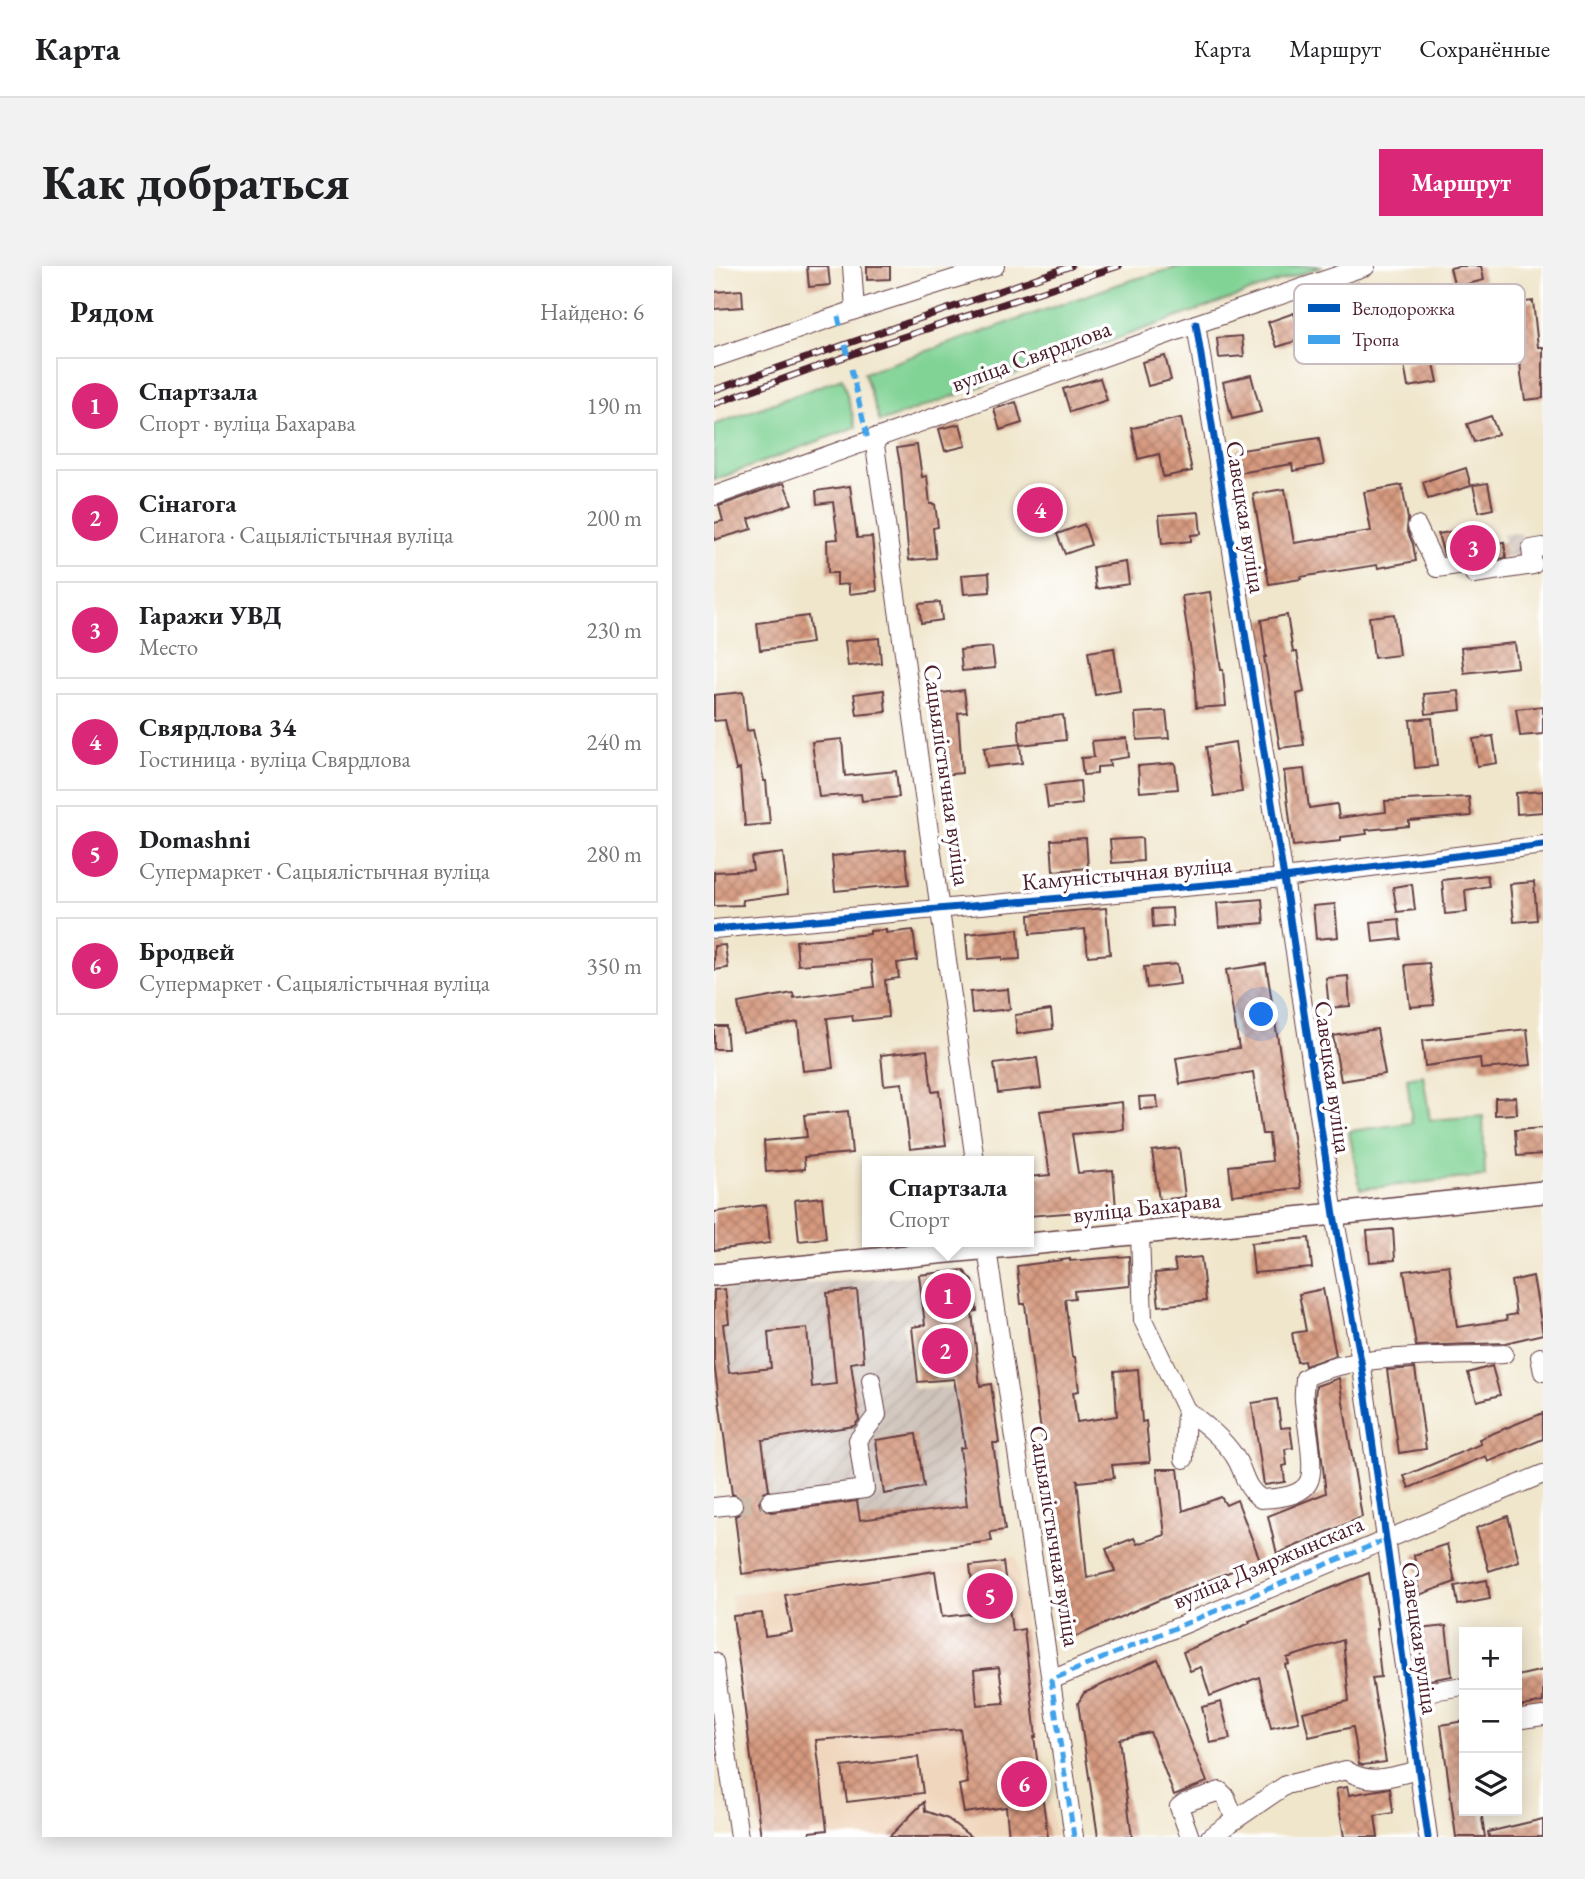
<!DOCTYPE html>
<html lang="ru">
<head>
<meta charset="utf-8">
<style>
	:root { --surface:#fff; --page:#f2f2f2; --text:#202124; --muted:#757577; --line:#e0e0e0; --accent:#db2777 }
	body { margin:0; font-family:"EB Garamond",serif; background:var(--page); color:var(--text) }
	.controls { position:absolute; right:21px; bottom:21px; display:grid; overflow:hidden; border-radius:0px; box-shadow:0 4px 18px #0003 }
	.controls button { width:63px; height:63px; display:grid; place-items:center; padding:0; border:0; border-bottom:2px solid var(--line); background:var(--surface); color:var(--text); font:35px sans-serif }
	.you { position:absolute; left:548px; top:749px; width:24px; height:24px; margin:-18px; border:5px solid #fff; border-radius:50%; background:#1a73e8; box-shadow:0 0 0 10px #1a73e833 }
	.badge { display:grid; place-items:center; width:46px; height:46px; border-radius:50%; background:var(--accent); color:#fff; font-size:23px; font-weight:700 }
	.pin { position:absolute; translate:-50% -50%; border:4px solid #fff; box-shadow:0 2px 7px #0006 }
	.popup { position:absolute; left:148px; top:890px; width:172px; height:91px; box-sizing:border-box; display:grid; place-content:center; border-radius:0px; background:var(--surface); filter:drop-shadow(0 2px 5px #0005); font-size:23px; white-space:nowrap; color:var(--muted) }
	.popup b { font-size:26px; color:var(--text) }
	.popup::after { content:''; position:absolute; left:50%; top:100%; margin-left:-14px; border:14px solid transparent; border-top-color:var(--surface) }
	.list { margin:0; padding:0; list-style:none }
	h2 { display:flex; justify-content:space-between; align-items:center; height:91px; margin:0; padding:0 28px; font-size:30px }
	h2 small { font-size:23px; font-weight:400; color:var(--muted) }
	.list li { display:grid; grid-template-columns:46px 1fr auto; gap:21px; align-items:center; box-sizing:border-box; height:98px; margin:0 14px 14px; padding:0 14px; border:2px solid var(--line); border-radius:0px }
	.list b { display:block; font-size:26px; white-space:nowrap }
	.list p { margin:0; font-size:23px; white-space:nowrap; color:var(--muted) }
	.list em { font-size:23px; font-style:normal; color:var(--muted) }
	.icon { flex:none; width:38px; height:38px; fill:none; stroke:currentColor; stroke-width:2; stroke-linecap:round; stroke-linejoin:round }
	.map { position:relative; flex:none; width:829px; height:1571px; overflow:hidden; border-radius:0px }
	header { display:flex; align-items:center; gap:42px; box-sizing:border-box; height:98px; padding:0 35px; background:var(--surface); border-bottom:2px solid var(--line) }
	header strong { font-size:33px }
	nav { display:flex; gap:38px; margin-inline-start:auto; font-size:24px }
	.intro { display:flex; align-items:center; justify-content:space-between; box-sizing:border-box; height:168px; padding:0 42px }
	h1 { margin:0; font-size:49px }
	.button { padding:18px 32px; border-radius:0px; background:var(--accent); color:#fff; font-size:24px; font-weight:700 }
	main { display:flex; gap:42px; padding:0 42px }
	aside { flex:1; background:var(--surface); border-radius:0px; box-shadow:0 4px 18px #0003 }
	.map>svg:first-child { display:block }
	.built { fill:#f0d6bc }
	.industrial { fill:url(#industrial-furrows) }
	.grass { fill:#81d395; stroke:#667960; stroke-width:2 }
	.building { fill:url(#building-cross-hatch); fill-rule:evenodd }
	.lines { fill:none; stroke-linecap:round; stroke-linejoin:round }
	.minor-tunnel { stroke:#cfbeac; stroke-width:18; stroke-dasharray:18 9; stroke-linecap:butt }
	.minor-casing { stroke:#633d43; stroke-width:20 }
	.major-casing { stroke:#633d43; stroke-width:24 }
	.minor { stroke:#fff; stroke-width:18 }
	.major { stroke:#fff; stroke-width:21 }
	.rail-casing { stroke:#4a1f2b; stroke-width:7 }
	.rail { stroke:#fff; stroke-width:4.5; stroke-dasharray:13; stroke-linecap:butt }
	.quiet { stroke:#40a2eb; stroke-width:5; stroke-dasharray:10 5; stroke-linecap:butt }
	.cycleway-casing { stroke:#fff; stroke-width:11 }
	.cycleway { stroke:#0057b8; stroke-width:7 }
	.labels { text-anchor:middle; stroke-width:7; stroke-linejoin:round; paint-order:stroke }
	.street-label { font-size:24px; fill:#4a1f2b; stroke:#fff }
	.key { fill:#fff; stroke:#c9bcbf; stroke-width:2 }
	.key-label { font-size:19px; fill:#4a1f2b }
</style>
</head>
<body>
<header>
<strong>Карта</strong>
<nav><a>Карта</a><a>Маршрут</a><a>Сохранённые</a></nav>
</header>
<div class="intro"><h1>Как добраться</h1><a class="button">Маршрут</a></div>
<main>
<aside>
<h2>Рядом<small>Найдено: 6</small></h2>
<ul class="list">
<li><span class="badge">1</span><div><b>Спартзала</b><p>Спорт · вуліца Бахарава</p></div><em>190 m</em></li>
<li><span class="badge">2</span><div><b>Сінагога</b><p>Синагога · Сацыялістычная вуліца</p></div><em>200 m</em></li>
<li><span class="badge">3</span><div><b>Гаражи УВД</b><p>Место</p></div><em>230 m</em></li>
<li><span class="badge">4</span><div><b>Свярдлова 34</b><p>Гостиница · вуліца Свярдлова</p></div><em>240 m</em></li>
<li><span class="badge">5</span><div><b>Domashni</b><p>Супермаркет · Сацыялістычная вуліца</p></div><em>280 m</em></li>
<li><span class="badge">6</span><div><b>Бродвей</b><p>Супермаркет · Сацыялістычная вуліца</p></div><em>350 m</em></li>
</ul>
</aside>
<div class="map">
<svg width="829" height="1571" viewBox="0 0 829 1571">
	<defs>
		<pattern id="industrial-furrows" width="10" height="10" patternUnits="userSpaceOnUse" patternTransform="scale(1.75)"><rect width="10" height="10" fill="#cec2b9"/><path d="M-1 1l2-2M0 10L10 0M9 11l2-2" fill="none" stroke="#b2a69f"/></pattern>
		<pattern id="building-cross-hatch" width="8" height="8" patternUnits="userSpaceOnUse" patternTransform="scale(1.75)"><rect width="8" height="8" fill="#d69a7f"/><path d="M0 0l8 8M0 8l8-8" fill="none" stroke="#b07d68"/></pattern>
	</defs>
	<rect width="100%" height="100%" fill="#fff"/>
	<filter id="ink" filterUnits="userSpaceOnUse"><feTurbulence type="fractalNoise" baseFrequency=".0143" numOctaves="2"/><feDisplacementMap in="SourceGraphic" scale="14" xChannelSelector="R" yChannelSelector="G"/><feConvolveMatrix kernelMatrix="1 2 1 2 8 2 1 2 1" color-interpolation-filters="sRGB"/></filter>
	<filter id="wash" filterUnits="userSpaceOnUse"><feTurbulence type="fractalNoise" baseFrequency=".00686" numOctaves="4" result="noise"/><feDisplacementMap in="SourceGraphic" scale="28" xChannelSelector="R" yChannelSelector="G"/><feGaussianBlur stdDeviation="1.57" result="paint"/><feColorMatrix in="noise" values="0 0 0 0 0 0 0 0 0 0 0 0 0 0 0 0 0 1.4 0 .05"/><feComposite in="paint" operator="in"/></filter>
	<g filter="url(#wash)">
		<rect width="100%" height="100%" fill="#f0e6cc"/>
		<path class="built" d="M302 1290 341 1571H48L17 1329Z"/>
		<g class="industrial">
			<path d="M807 267 809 289 792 291 789 268Z"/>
			<path d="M205 1009 210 1051 189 1057 200 1123 277 1118 291 1264 277 1266 278 1275 28 1308 0 1099V1025Z"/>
		</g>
		<g class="grass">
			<path d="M468 0H609L166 156 150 107 414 15Z"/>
			<path d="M128 112 142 161 0 214V159Z"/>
			<path d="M709 809 716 854 769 850 771 910 646 923 635 865 698 857 693 812Z"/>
		</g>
		<g id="blocks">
			<g class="building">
				<path d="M93 0H114L116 19 95 21Z"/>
				<path d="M153 0H176V13L153 14Z"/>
				<path d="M746 0H767L770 14 741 21 736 2Z"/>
				<path d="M644 17 655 58 631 64 621 23Z"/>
				<path d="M28 24 29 41 0 43V26Z"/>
				<path d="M819 35 824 81H829V132L811 134 807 109 805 69 781 72 777 40Z"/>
				<path d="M580 47 588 73 563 81 554 56Z"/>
				<path d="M528 70 530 90 505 92 503 72Z"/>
				<path d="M451 90 457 114 434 120 428 96Z"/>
				<path d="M719 93 724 116 694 121 690 98Z"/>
				<path d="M537 109 547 146 518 153 509 116Z"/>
				<path d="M386 112 393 134 356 146 349 123Z"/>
				<path d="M302 136 308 157 286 164 280 143Z"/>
				<path d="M777 150 784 168 760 176 753 158Z"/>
				<path d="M467 152 478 205 449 211 445 188 424 193 418 162Z"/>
				<path d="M246 158 252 180 231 185 225 163Z"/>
				<path d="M605 172 610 199 579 205 578 198 525 207 521 185Z"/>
				<path d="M203 179 208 211 213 210 216 238H221L224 261 219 262 222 292 195 294 187 203 183 182Z"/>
				<path d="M752 202 757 220 714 233 709 216Z"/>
				<path d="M70 217 78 238 35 253 38 263 0 274V257L9 255 5 240Z"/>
				<path d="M774 217 779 243 765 246 759 219Z"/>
				<path d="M688 219 694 253 693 264 699 278 702 295 664 302 663 299 586 311 587 313 555 318 539 228 571 223 580 277 657 265 650 226Z"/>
				<path d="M136 220 143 272 158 271 163 325 135 328V318L123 319V307H114L113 274 124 273 119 236 103 238 102 225Z"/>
				<path d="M336 223 344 254 324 259 316 229Z"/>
				<path d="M485 246 487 268 477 269V275L448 278 445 249Z"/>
				<path d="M370 258 377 279 351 288 343 268Z"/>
				<path d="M758 262 762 285 730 289 724 268Z"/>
				<path d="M790 276 792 292 767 295 762 288 761 280Z"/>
				<path d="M412 296 415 318 382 323 379 301Z"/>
				<path d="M275 307 276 326 250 328 248 309Z"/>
				<path d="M496 326 507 404H509L512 440 482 442 480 406 468 330Z"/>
				<path d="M226 336 228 354 207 357 205 338Z"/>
				<path d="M680 348 685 389 660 392 655 351Z"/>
				<path d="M573 349 579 386H583L590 426 583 428 590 479 566 482 550 391H552L547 354Z"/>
				<path d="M94 350 98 377 46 384 43 357Z"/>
				<path d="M165 372 167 397 134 400 131 375Z"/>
				<path d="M801 377 804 401 750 407 747 382Z"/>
				<path d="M278 381 281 402 248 405 246 384Z"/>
				<path d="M400 382 406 425 381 429 374 386Z"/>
				<path d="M170 424 172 446 143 449 140 428Z"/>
				<path d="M250 424 253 446 244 447 248 507 225 509 224 463 220 428Z"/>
				<path d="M745 425 747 444 712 448 710 428Z"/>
				<path d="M29 426 33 465 39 464 50 515H52L56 558 31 560 26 503 22 504 11 454 0 455V429Z"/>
				<path d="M829 440V468L806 470 802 443Z"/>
				<path d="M452 445 455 472 423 474 421 447Z"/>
				<path d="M349 449 352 474 306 479 304 454Z"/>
				<path d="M718 452 723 500 701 502 696 454Z"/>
				<path d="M779 470 783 497 763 500 759 473Z"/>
				<path d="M413 472 415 491 395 494 396 500 383 501V508L369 509 367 492 380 491 378 475Z"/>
				<path d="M128 473 131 510 182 505 185 531 148 535 147 528 105 531 98 476Z"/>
				<path d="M521 476 528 526 500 530 492 481Z"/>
				<path d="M306 478 308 497 273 501 270 482Z"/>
				<path d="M461 497 464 523 426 526 424 500Z"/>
				<path d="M590 503 595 542 623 538 625 552 672 546 671 535 755 531 757 550 695 555V560L652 564 653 568 627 571V575L579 580 570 505Z"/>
				<path d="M366 515 368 538 334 542 331 519Z"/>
				<path d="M829 525V546L803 548 802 527Z"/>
				<path d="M372 572 374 602 339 605 337 574Z"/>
				<path d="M428 572 429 595 398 597 396 574Z"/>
				<path d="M191 583 195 618 121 625 118 590Z"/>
				<path d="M69 587 74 628 28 634 29 639 0 640V606L39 604 37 591Z"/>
				<path d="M773 609 775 620 751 624 753 646 731 648 728 614Z"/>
				<path d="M820 616 823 654 800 656 796 618Z"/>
				<path d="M698 618 701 644 683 646 679 621Z"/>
				<path d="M548 633 550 657 505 661 503 637Z"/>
				<path d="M621 638 624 671 602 673 599 640Z"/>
				<path d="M392 642 396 688 374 690 371 663 316 668 315 649Z"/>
				<path d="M458 642 459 660 439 662 438 643Z"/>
				<path d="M685 653 687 673 659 676 657 656Z"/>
				<path d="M304 663 306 693 288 694V691L254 694 252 668Z"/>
				<path d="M172 664V667L199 664 203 694 183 697 185 712 171 714 174 751 139 755 138 749 113 752 119 802 89 805 84 756 29 767 24 737 79 727 80 732 160 721 157 694 84 699 82 675 156 668V665Z"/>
				<path d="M11 679 14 702 0 704V680Z"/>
				<path d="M715 697 720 739 696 741 691 699Z"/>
				<path d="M463 698 466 718 433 722 430 701Z"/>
				<path d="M552 698 587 922 518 929 515 900 558 895 555 868H548L539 806 466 818 462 792 525 782 512 704Z"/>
				<path d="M634 710 636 740 615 742 612 712Z"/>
				<path d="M294 723 296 743 258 747 256 726Z"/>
				<path d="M337 744 339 763 303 768 301 749Z"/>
				<path d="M0 760H12L14 783H0Z"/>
				<path d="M663 763 671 808 627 815 619 770Z"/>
				<path d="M813 763 817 799 767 803 766 792 711 800 708 775Z"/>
				<path d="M213 784 218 826 225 825 232 879 196 883 188 817 170 819 167 789Z"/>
				<path d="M323 792 327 822 284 827 280 798Z"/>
				<path d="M443 830 444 842 426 843 425 831Z"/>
				<path d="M802 831 803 848 781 849V832Z"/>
				<path d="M408 836 410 864 358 868 364 907 399 904 402 943 314 950V911L336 909 326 845Z"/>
				<path d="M134 845 138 887 90 891 91 903 52 906 50 875 93 871 90 849Z"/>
				<path d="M829 862V888L803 890 801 864Z"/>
				<path d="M465 882 471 931 445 934 438 885Z"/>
				<path d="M108 931 112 972 85 975 81 934Z"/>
				<path d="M52 939 56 977 0 984V946Z"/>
				<path d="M679 963 681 994 656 996 653 965Z"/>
				<path d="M595 972 598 1002 540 1007 537 977Z"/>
				<path d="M415 990 416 1020 360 1025 361 1032 351 1033 358 1091H361L365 1125 359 1126 363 1156 403 1150 400 1105 424 1103 428 1156 432 1155 436 1196 398 1199 400 1212 365 1216 363 1213 373 1312 401 1305 392 1283 420 1272 423 1278 451 1269 443 1203H464L469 1245 507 1231 512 1239 523 1234 546 1294 445 1334 354 1374 342 1267 322 1130 311 1038H307L303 1000 356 993V995Z"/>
				<path d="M487 991 492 1035 445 1040 441 1007 462 1005 460 994Z"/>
				<path d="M735 999 743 1061 793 1054 792 1050 802 1048 797 1015 819 1010 829 1068 791 1077 702 1080 690 1005Z"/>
				<path d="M249 1004 259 1015 263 1045 258 1046 266 1120 277 1118 285 1177H279L291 1264 276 1266 278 1275 28 1308 21 1250 26 1248 30 1238 28 1232 18 1228 0 1097V1024L11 1023 15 1057 9 1058 15 1107 57 1102 54 1066 93 1062 98 1121 122 1118 113 1027 143 1024 150 1095 137 1097 145 1154 140 1160 48 1174 55 1224 49 1226 45 1236 47 1242 57 1246 143 1235 146 1254 253 1240 246 1182 251 1181 240 1113 204 1116 198 1061 211 1059 205 1009Z"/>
				<path d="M609 1023 622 1089 591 1100 590 1095 583 1096 578 1067 592 1065 585 1028Z"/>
				<path d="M778 1100 786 1129 763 1135 754 1107Z"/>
				<path d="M701 1102 712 1183 685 1187 673 1104Z"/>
				<path d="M625 1112 648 1251 563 1288 554 1250 612 1227 601 1133 602 1120Z"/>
				<path d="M563 1133 567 1162 576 1161 579 1182 571 1183 573 1199 569 1200 571 1216 550 1219 538 1137Z"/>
				<path d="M829 1147V1173L774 1196 772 1190 695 1222 690 1210 767 1178 765 1173Z"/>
				<path d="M202 1168 210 1221 170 1228 162 1174Z"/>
				<path d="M794 1250 805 1295 775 1305 762 1262Z"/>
				<path d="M733 1278 741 1316 705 1329 700 1289Z"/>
				<path d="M289 1296 298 1365 310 1363 322 1471H320L334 1571H295L292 1541 250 1547 245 1519 254 1517 246 1463 102 1474 113 1564 96 1566 95 1571H47L19 1350 48 1347 51 1370 78 1366 71 1329 221 1305 228 1351 262 1347 256 1300ZM285 1401 290 1437 263 1439 260 1404Z"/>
				<path d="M655 1307 664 1363H662L667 1411 658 1412 672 1496 649 1499 645 1498 639 1461 595 1471 589 1446 635 1435 629 1374 573 1392 575 1398 571 1399 585 1456 557 1462 545 1411 496 1430 487 1401 476 1405 469 1386 536 1357 535 1355Z"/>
				<path d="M773 1314 776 1333 744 1339 741 1320Z"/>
				<path d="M732 1360 738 1410 710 1415 704 1363Z"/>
				<path d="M444 1393 493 1516 460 1529 436 1466 405 1473 418 1571H384L364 1437 370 1427Z"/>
				<path d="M829 1404V1436L805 1441 803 1410Z"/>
				<path d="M507 1436 516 1473 496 1477 488 1441Z"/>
				<path d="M750 1455V1545H767L771 1571H742L727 1459Z"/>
				<path d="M204 1491 209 1527 133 1536 128 1501Z"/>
				<path d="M633 1521 635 1529 676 1522 679 1547 661 1550 664 1571H630L622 1523Z"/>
				<path d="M210 1536 211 1545 234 1553 257 1571H175Z"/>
				<path d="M829 1553V1571H775L774 1566Z"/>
			</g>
		</g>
	</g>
	<g filter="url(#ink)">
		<use href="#blocks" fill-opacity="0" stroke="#633d43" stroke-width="2"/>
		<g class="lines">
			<path class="minor-tunnel" d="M19 1239 56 1235"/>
			<g class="minor-casing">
				<g id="minor">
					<path d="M138 0 141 44"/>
					<path d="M482 58 570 612 620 949 647 1095 714 1571"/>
					<path d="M0 92 141 44 281 0"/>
					<path d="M160 172 261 895"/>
					<path d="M0 230 482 58 652 0"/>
					<path d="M703 260 723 302 756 297 760 308 819 299 817 283 829 281"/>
					<path d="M0 663 570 612 829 579"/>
					<path d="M426 968 429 1054 472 1144 470 1193"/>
					<path d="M272 976 360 1571"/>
					<path d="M826 1091 829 1106"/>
					<path d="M472 1144C490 1157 513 1175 524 1196 532 1212 531 1221 547 1233 562 1232 588 1231 595 1215 602 1200 591 1152 590 1134 589 1127 591 1119 591 1112 635 1087 737 1091 790 1088"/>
					<path d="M56 1235 151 1223 144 1174 163 1149 157 1114"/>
					<path d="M0 1241 19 1239"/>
					<path d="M0 1396 25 1571"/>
					<path d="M337 1414 829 1208"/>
					<path d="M694 1429 743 1421"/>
					<path d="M808 1453 829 1450"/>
					<path d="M476 1571 465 1541 470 1537 506 1525 512 1531 521 1554"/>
					<path d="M496 1571 572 1519 632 1504C657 1520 677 1510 705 1504"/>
				</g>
			</g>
			<g class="major-casing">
				<path id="major" d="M0 1009 641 946 829 926"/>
			</g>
			<use href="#minor" class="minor"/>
			<use href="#major" class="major"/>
			<g class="rail-casing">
				<g id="rail">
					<path d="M0 124 357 0"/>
					<path d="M0 138 158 81 405 0"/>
				</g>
			</g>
			<use href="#rail" class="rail"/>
			<g class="quiet">
				<path d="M124 50 127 64"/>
				<path d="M131 79 134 90"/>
				<path d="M137 103 154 174"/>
				<path d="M360 1571 337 1414 673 1273"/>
			</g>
			<g class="cycleway-casing">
				<g id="cycleway">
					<path d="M482 58 570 612 620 949 647 1095 714 1571"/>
					<path d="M0 663 570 612 829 579"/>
				</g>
			</g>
			<use href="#cycleway" class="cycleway"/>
		</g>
	</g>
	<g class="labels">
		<g class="street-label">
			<text transform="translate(317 90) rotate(-20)" y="8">вуліца Свярдлова</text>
			<text transform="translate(532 251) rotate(81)" y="8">Савецкая вуліца</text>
			<text transform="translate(233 509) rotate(82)" y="8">Сацыялістычная вуліца</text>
			<text transform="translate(413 607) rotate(-5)" y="8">Камуністычная вуліца</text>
			<text transform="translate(619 811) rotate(82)" y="8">Савецкая вуліца</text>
			<text transform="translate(433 941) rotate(-6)" y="8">вуліца Бахарава</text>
			<text transform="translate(341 1270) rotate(81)" y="8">Сацыялістычная вуліца</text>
			<text transform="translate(554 1296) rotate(-23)" y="8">вуліца Дзяржынскага</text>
			<text transform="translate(706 1372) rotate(82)" y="8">Савецкая вуліца</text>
		</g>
	</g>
	<rect x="580" y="18" width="231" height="80" rx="10" class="key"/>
	<rect x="594" y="38" width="32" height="8" fill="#0057b8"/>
	<rect x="594" y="69" width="32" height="9" fill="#40a2eb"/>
	<g class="key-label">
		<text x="638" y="49">Велодорожка</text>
		<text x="638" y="80">Тропа</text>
	</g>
</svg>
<div class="controls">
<button>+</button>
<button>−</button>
<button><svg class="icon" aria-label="layers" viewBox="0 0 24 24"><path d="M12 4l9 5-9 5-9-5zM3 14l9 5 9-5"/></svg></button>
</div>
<div class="you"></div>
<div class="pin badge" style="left:234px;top:1030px">1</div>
<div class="popup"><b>Спартзала</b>Спорт</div>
<div class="pin badge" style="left:231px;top:1085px">2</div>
<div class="pin badge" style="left:759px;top:282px">3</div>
<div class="pin badge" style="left:326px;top:244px">4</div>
<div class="pin badge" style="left:276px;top:1330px">5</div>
<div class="pin badge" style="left:310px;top:1518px">6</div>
</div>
</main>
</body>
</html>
